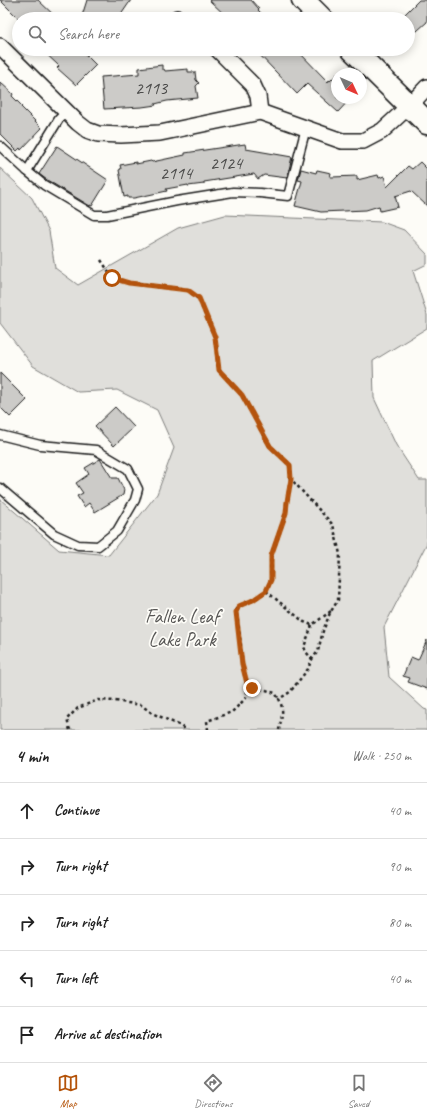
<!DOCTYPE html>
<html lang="en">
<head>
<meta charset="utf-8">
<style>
	:root { --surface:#fff; --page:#f2f2f2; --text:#222; --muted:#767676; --line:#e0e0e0; --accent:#b45309 }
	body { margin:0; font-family:Caveat,sans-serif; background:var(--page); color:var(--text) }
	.compass { position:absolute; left:331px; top:68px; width:36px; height:36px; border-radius:50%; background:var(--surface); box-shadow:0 2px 10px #0003; rotate:134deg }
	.stop { position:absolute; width:12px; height:12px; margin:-9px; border:3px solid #b45309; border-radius:50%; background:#fff }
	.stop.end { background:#b45309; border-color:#fff; box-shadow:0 1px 4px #0008 }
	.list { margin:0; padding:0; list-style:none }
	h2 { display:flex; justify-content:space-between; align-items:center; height:52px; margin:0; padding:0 16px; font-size:17px }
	h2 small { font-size:13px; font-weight:400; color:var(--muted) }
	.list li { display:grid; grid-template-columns:26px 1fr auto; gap:12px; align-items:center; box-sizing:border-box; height:56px; padding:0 16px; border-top:1px solid var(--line) }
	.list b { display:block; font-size:15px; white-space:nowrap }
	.list em { font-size:13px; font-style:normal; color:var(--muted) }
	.icon { flex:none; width:22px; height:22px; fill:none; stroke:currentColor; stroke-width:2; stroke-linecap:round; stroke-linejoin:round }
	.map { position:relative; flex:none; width:427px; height:730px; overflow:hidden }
	.search { position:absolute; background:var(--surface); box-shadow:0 2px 10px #0003; left:12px; right:12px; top:12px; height:44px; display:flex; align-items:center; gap:10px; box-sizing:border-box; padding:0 14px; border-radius:22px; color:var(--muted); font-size:15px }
	.sheet { height:332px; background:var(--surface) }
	nav { display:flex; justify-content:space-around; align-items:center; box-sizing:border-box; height:56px; border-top:1px solid var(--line); background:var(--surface); font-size:11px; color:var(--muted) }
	nav a { display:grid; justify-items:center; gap:2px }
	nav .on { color:var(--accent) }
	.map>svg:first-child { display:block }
	.green { fill:#e0dfdb; stroke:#7e7e7c }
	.building { fill:#cccbc8; stroke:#1c1c1c }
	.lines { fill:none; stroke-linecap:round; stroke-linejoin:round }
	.lane-casing { stroke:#1c1c1c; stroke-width:11 }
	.street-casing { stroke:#1c1c1c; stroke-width:18 }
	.secondary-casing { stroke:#1c1c1c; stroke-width:25 }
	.path { stroke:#1c1c1c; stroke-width:2.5; stroke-dasharray:3 3; stroke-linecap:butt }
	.lane { stroke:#fdfcf7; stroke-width:8 }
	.street { stroke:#fdfcf7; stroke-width:15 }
	.secondary { stroke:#fdfcf7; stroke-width:22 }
	.route { stroke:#b45309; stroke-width:5 }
	.labels { text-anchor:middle; stroke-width:3.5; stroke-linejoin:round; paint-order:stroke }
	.number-label { font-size:18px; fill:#484847 }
	.park-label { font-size:20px; fill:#575655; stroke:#fdfcf7 }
</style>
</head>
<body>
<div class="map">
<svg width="427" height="730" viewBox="0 0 427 730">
	<rect width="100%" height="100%" fill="#fdfcf7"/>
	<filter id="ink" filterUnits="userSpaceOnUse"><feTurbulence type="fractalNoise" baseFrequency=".025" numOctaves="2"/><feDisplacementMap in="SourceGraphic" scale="8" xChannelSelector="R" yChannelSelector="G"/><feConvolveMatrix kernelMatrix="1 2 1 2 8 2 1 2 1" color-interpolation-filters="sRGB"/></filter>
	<g filter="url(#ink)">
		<path class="green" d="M0 168 32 198 49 231 55 268 78 285 178 228 225 215 382 222 404 230 427 254V264L413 271 427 315V328L373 361 374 398 396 445 419 480H427V543L384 627 389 677 424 709 427 710V730H0V499L59 550 109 555 157 494 174 448 157 410 117 390 78 392 33 366 0 323Z"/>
		<g class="building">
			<path d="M0 0H38L58 19H19Z"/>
			<path d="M87 0H131L118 19H81Z"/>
			<path d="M209 0H251L259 9 258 10 267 19H229Z"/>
			<path d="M419 0H427V22L408 39V19H400Z"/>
			<path d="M41 49H80L96 65 76 85 57 68 59 66Z"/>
			<path d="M254 49H296L328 82 329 80 330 81 337 74V98H351L338 112 307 84 297 94Z"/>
			<path d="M162 65V69H164L165 71 188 69V72H195L196 80 199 83 196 86 198 98 167 101 155 104 156 105 142 107 104 109 101 77 139 74V68Z"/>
			<path d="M0 82 13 94 12 96 22 106 21 107 42 128 21 150 20 148 17 151 0 134Z"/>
			<path d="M245 144 246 149 292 157 287 178 264 175 258 179 254 174 204 182V184L188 186V185L166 189 167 191 134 198H128V196L124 197 119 170 121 169 120 165 136 162V164L151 161 152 162 185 155V153Z"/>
			<path d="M57 146 108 180 92 206 90 205V206L47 180 39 174Z"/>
			<path d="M420 162 427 169V206L411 191 395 196 398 207 380 211 379 206 366 210 321 212 295 206 302 181 298 180 301 169 316 173 317 170 331 173 330 177H332L357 176V180L378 175 379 178 384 176 387 187 408 166 412 169Z"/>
			<path d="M0 373 27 400 10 417 0 407Z"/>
			<path d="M115 407 134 427 114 446 95 426Z"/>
			<path d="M100 459 112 478H118L124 490 123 495 95 512 89 503 84 507 77 496 83 493 76 483 89 474 85 468Z"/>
			<path d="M427 640V689L408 682 410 678 403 676 411 657 418 660Z"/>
		</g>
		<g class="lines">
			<g class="lane-casing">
				<g id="lane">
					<path d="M0 146 27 171 44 185 94 215H107L177 201 233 192 260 193 288 196 306 128"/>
					<path d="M27 171 59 119 66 112"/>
					<path d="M0 435 40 445 96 450 128 469 138 489 135 500 117 531 98 546 78 545 54 534 0 488"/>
				</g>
			</g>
			<g class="street-casing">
				<g id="street">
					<path d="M177 18 178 19"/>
					<path d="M0 46 78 123 87 130 98 134 121 135 160 133 260 112 342 141H363L382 131 409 106 427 87"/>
					<path d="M217 49 253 85 258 96 260 112"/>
				</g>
			</g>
			<g class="secondary-casing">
				<g id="secondary">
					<path d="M303 0 322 19"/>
					<path d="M352 49 427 123"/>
				</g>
			</g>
			<g class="path">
				<path d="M101 260 113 278 129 283 188 290 199 299 215 337 219 370 242 395 270 446 290 465 291 479 333 525 340 554 338 600 330 613 323 631 318 651 311 661 308 669 290 692 279 699C285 711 281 718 279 730"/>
				<path d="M266 591 304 622 312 625 331 611"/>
				<path d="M312 625 304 647 306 652 312 659"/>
				<path d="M248 687 266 690 275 693 279 699"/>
				<path d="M70 730 69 727 67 719 78 708 98 700 115 701 141 705 152 713 181 726 185 730"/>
				<path d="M208 730 207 721 232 712 246 698 248 687 242 664 240 639 236 612 239 606 253 600 266 591 271 580V556L286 513 287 502 291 480"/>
			</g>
			<use href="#lane" class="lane"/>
			<use href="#street" class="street"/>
			<use href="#secondary" class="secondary"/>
		</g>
	</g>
	<g class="lines" filter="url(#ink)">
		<path class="route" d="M112 278 129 283 188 290 199 298 215 337 219 370 242 395 270 446 290 465 291 479 287 502 286 513 271 556V580L266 591 253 600 239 606 236 612 242 664 248 687 252 688"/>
	</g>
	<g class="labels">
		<g class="number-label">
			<text x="151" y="94">2113</text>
			<text x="226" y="169">2124</text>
			<text x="176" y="179">2114</text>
		</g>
		<g class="park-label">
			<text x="182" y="623">Fallen Leaf<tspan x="182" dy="23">Lake Park</tspan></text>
		</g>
	</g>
</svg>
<svg class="compass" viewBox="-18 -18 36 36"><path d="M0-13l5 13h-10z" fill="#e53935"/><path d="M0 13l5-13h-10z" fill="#767676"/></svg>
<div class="stop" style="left:112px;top:278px"></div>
<div class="stop end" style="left:252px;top:688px"></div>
<div class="search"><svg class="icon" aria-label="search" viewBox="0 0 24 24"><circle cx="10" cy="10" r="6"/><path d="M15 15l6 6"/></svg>Search here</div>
</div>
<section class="sheet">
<h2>4 min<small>Walk · 250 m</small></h2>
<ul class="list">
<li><svg class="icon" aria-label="ahead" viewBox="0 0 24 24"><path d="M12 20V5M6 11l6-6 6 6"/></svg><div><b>Continue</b></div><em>40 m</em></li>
<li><svg class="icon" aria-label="right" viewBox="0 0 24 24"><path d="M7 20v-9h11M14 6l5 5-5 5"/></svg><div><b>Turn right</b></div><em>90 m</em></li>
<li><svg class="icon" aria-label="right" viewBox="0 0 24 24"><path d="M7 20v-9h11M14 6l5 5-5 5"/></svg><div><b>Turn right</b></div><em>80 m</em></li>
<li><svg class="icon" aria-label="left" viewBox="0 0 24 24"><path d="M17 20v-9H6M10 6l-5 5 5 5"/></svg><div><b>Turn left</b></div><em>40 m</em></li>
<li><svg class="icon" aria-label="arrive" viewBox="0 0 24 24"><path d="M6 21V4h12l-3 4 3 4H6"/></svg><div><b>Arrive at destination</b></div></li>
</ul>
</section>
<nav>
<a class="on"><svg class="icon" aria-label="map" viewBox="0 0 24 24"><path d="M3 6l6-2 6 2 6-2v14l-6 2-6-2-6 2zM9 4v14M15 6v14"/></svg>Map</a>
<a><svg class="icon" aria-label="directions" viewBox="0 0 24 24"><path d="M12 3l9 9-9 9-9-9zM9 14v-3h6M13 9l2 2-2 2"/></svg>Directions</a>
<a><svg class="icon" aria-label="saved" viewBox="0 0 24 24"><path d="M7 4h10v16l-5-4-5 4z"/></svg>Saved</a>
</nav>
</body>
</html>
